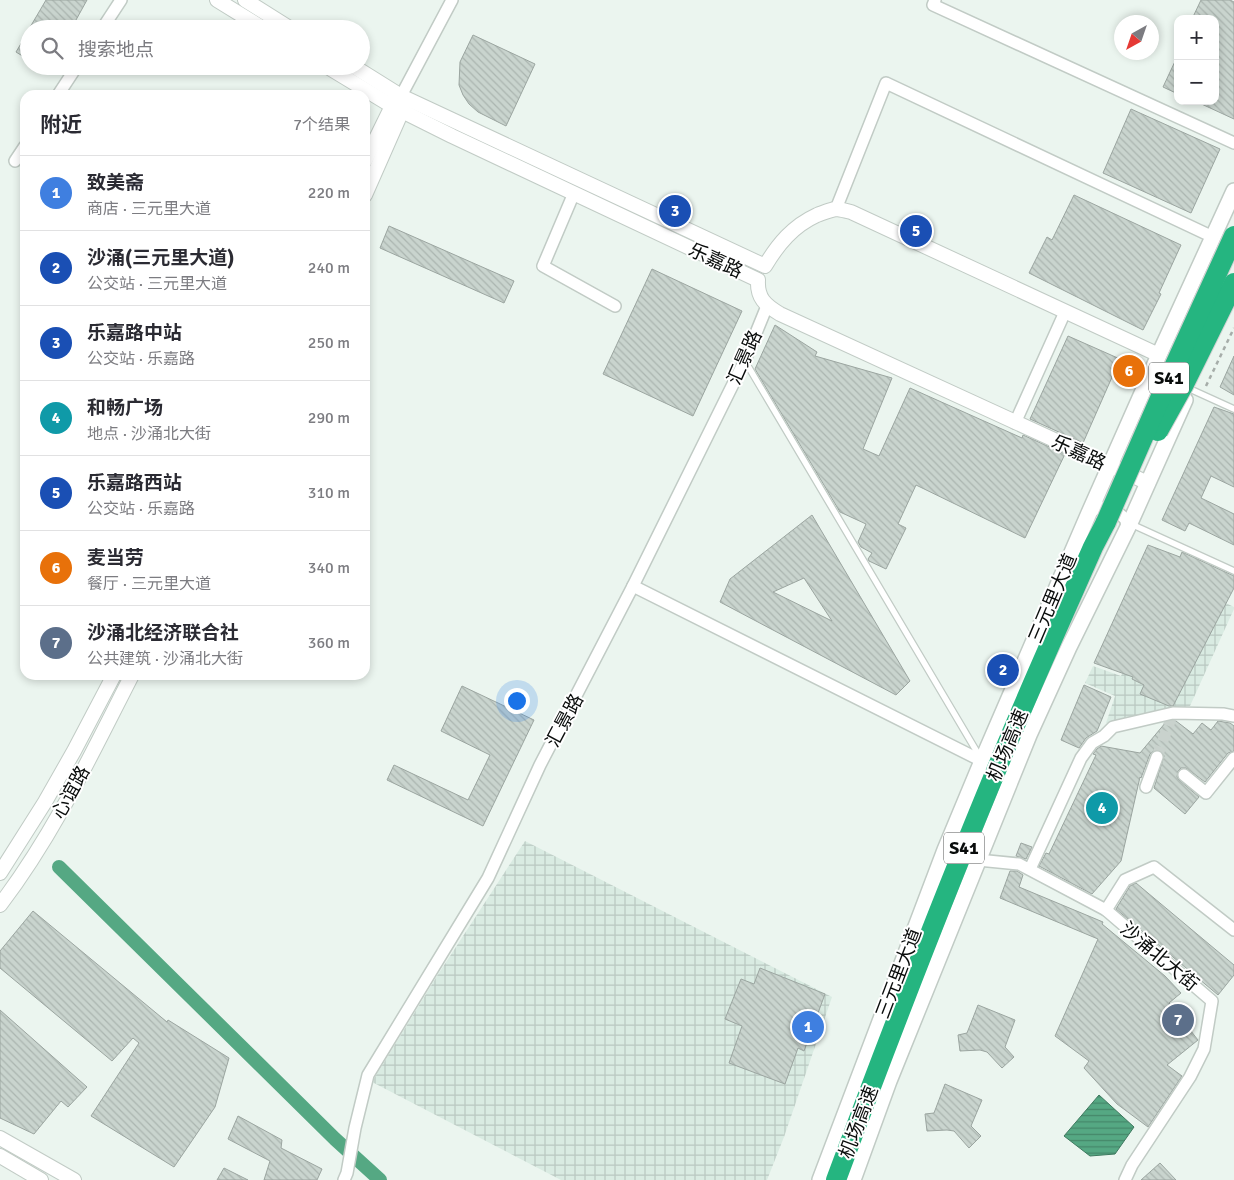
<!DOCTYPE html>
<html lang="zh">
<head>
<meta charset="utf-8">
<style>
	:root { --surface:#fff; --page:#f7f7f7; --text:#2b2b33; --muted:#7c7c81; --line:#e1e1e2; --accent:#db2777 }
	body { margin:0; font-family:Signika,"Noto Sans SC",sans-serif; background:var(--page); color:var(--text) }
	.controls { position:absolute; right:15px; top:15px; display:grid; overflow:hidden; border-radius:10px; box-shadow:0 2px 8px #0003 }
	.controls button { width:45px; height:45px; display:grid; place-items:center; padding:0; border:0; border-bottom:1px solid var(--line); background:var(--surface); color:var(--text); font:25px sans-serif }
	.compass { position:absolute; left:1114px; top:15px; width:45px; height:45px; border-radius:50%; background:var(--surface); box-shadow:0 2px 8px #0003; rotate:220deg }
	.you { position:absolute; left:516px; top:700px; width:18px; height:18px; margin:-12px; border:4px solid #fff; border-radius:50%; background:#1a73e8; box-shadow:0 0 0 8px #1a73e833 }
	.badge { display:grid; place-items:center; width:32px; height:32px; border-radius:50%; background:var(--accent); color:#fff; font-size:16px; font-weight:700 }
	.pin { position:absolute; translate:-50% -50%; border:2px solid #fff; box-shadow:0 1px 5px #0006 }
	.list { margin:0; padding:0; list-style:none }
	h2 { display:flex; justify-content:space-between; align-items:center; height:65px; margin:0; padding:0 20px; font-size:21px }
	h2 small { font-size:16px; font-weight:400; color:var(--muted) }
	.list li { display:grid; grid-template-columns:32px 1fr auto; gap:15px; align-items:center; box-sizing:border-box; height:75px; padding:0 20px; border-top:1px solid var(--line) }
	.list b { display:block; font-size:19px; white-space:nowrap }
	.list p { margin:0; font-size:16px; white-space:nowrap; color:var(--muted) }
	.list em { font-size:16px; font-style:normal; color:var(--muted) }
	.icon { flex:none; width:28px; height:28px; fill:none; stroke:currentColor; stroke-width:2; stroke-linecap:round; stroke-linejoin:round }
	.map { position:relative; flex:none; width:1234px; height:1180px; overflow:hidden }
	.search { position:absolute; background:var(--surface); box-shadow:0 2px 8px #0003; left:20px; top:20px; width:350px; height:55px; display:flex; align-items:center; gap:12px; box-sizing:border-box; padding:0 18px; border-radius:28px; color:var(--muted); font-size:19px }
	.panel { position:absolute; background:var(--surface); box-shadow:0 2px 8px #0003; left:20px; top:90px; width:350px; height:590px; border-radius:15px }
	.map>svg:first-child { display:block }
	.industrial { fill:url(#industrial-grid) }
	.water { fill:url(#water-rules); stroke:#3e795f }
	.lines { fill:none; stroke-linecap:round; stroke-linejoin:round }
	.canal { stroke:#55a883; stroke-width:14 }
	.building { fill:url(#building-back-hatch); stroke:#9ba5a0; fill-rule:evenodd }
	.minor-tunnel { stroke:#c9d2cd; stroke-width:11; stroke-dasharray:11 5.5; stroke-linecap:butt }
	.service-casing { stroke:#c1cbc5; stroke-width:8 }
	.minor-casing { stroke:#c1cbc5; stroke-width:14 }
	.tertiary-casing { stroke:#c1cbc5; stroke-width:16 }
	.secondary-casing { stroke:#c1cbc5; stroke-width:18 }
	.motorway-casing { stroke:#d3d3d3; stroke-width:22 }
	.path { stroke:#a6ada9; stroke-width:2.5; stroke-dasharray:4 4; stroke-linecap:butt }
	.service { stroke:#fff; stroke-width:5.5 }
	.minor { stroke:#fff; stroke-width:11 }
	.tertiary { stroke:#fff; stroke-width:14 }
	.secondary { stroke:#fff; stroke-width:15 }
	.motorway { stroke:#25b580; stroke-width:20 }
	.motorway-bridge-casing { stroke:#d3d3d3; stroke-width:22; stroke-linecap:butt }
	.motorway-bridge { stroke:#25b580; stroke-width:20 }
	.labels { text-anchor:middle; stroke-width:4; stroke-linejoin:round; paint-order:stroke }
	.shield { fill:#fff; stroke:#535554; stroke-width:1 }
	.shield-label { font-size:18px; font-weight:bold; fill:#090c0b }
	.street-label { font-size:19px; fill:#090c0b; stroke:#fff }
</style>
</head>
<body>
<div class="map">
<svg width="1234" height="1180" viewBox="0 0 1234 1180">
	<defs>
		<pattern id="industrial-grid" width="8" height="8" patternUnits="userSpaceOnUse" patternTransform="scale(1.25)"><rect width="8" height="8" fill="#d9ebe2"/><path d="M0 4h8M4 0v8" fill="none" stroke="#b9c8c1"/></pattern>
		<pattern id="water-rules" width="6" height="5" patternUnits="userSpaceOnUse" patternTransform="scale(1.25)"><rect width="6" height="5" fill="#55a883"/><path d="M0 2.5h6" fill="none" stroke="#458769"/></pattern>
		<pattern id="building-back-hatch" width="6" height="6" patternUnits="userSpaceOnUse" patternTransform="scale(1.25)"><rect width="6" height="6" fill="#c9d4ce"/><path d="M-1 5l2 2M0 0l6 6M5-1l2 2" fill="none" stroke="#abb5b0"/></pattern>
	</defs>
	<rect width="100%" height="100%" fill="#ebf5ef"/>
	<g class="industrial">
		<path d="M1168 575 1234 607V609L1190 706 1106 723 1115 696 1085 683 1093 666 1121 676Z"/>
		<path d="M525 841 832 997 784 1137 767 1180H561L372 1082 437 976Z"/>
	</g>
	<path class="water" d="M1099 1095 1134 1127 1115 1154 1090 1156 1064 1136Z"/>
	<g class="lines">
		<path class="canal" d="M59 867 335 1139 380 1180"/>
	</g>
	<g class="building">
		<path d="M46 0H87L71 29H29Z"/>
		<path d="M1201 0H1230L1234 2V119L1195 101H1215V19H1192Z"/>
		<path d="M29 30V60L16 52Z"/>
		<path d="M473 35 535 64 506 126 478 112 469 104 463 95 459 85 460 62Z"/>
		<path d="M1178 55V94L1163 87Z"/>
		<path d="M1131 109 1220 149 1191 213 1103 173Z"/>
		<path d="M1074 195 1181 245 1159 293 1161 294 1143 330 1029 273 1047 237 1052 240Z"/>
		<path d="M389 226 514 281 504 303 380 248Z"/>
		<path d="M652 269 742 311 693 416 603 374Z"/>
		<path d="M775 325 817 352 815 356 892 378 863 449 879 456 910 388 1022 438 1023 435 1065 454 1025 538 916 485 898 524 906 528 886 569 869 561 868 559 872 553 861 547 858 542 866 524 840 512 755 369Z"/>
		<path d="M1068 336 1120 359 1083 443 1030 419Z"/>
		<path d="M1234 356V395L1220 387Z"/>
		<path d="M1214 407 1234 414V487L1211 476 1201 498 1234 514V545L1189 523 1185 531 1162 520Z"/>
		<path d="M812 515 910 681 896 695 720 602 730 579ZM804 578 832 621 773 592Z"/>
		<path d="M1148 545 1180 557 1182 552 1234 576V588L1173 706H1169L1140 694 1144 685 1132 679 1133 677 1094 663Z"/>
		<path d="M1084 685 1111 697 1097 731 1086 738 1079 748 1061 740Z"/>
		<path d="M462 686 534 720 483 826 387 780 394 765 468 800 490 755 441 731Z"/>
		<path d="M1174 721H1176L1193 734 1202 723 1211 730 1218 721 1230 723 1234 726V751L1228 753 1205 782 1186 768H1181L1178 771 1177 777 1179 780 1199 797 1185 814 1154 788 1164 756 1162 752 1159 750H1155L1150 754 1141 778 1140 777 1121 861 1092 894 1039 866 1046 853 1049 854 1096 755 1093 754 1097 749 1101 746 1140 753 1166 722Z"/>
		<path d="M1021 843 1032 847 1026 859 1016 856Z"/>
		<path d="M1010 871H1017L1023 875 1019 887 1103 922 1102 924 1165 976 1181 993 1169 1003 1198 1040 1167 1065 1182 1076 1148 1127 1117 1104 1084 1068 1089 1061 1055 1036 1098 939 1000 898Z"/>
		<path d="M1136 883 1234 965V975L1218 995 1116 909 1130 886Z"/>
		<path d="M33 911 167 1022 168 1020 229 1058 215 1107 174 1167 91 1116 139 1043 133 1038 112 1061 0 968V951Z"/>
		<path d="M760 968 825 994 804 1051 798 1048 785 1084 729 1063 742 1026 725 1019 741 979 754 984Z"/>
		<path d="M978 1005 1015 1020 1005 1047 1014 1057 1002 1068 987 1052 980 1050 960 1051 958 1035 967 1033Z"/>
		<path d="M0 1010 87 1087 68 1107 61 1101 34 1134 0 1118Z"/>
		<path d="M945 1084 982 1100 971 1126 981 1136 969 1148 954 1131 947 1130 927 1131 925 1114 934 1113Z"/>
		<path d="M238 1116 282 1140 281 1148 322 1169 317 1180H264L270 1161 228 1139Z"/>
		<path d="M1160 1163 1176 1180H1141Z"/>
		<path d="M224 1168 248 1180H217Z"/>
	</g>
	<g class="lines">
		<path class="minor-tunnel" d="M1157 757 1173 713"/>
		<g class="service-casing">
			<g id="service">
				<path d="M745 361 980 757"/>
				<path d="M1190 389 1234 409"/>
				<path d="M1131 524 1234 571"/>
			</g>
		</g>
		<g class="minor-casing">
			<g id="minor">
				<path d="M935 0 933 5 1234 143"/>
				<path d="M102 29 121 0"/>
				<path d="M58 95 77 66"/>
				<path d="M401 96 452 0"/>
				<path d="M15 161 25 146"/>
				<path d="M574 193 543 266 615 306"/>
				<path d="M836 209 886 83 1213 237"/>
				<path d="M1015 423 1065 312"/>
				<path d="M1089 513C1104 502 1114 507 1126 520L1127 528"/>
				<path d="M633 586 982 761"/>
				<path d="M1184 775 1206 793 1234 758"/>
				<path d="M1146 787 1157 757"/>
				<path d="M978 860 1019 864 1106 910 1212 1001 1204 1049 1190 1077 1132 1165 1125 1180"/>
				<path d="M1030 869 1081 758 1092 743 1104 736 1113 727 1173 713 1223 714 1234 716"/>
				<path d="M1106 910 1125 880 1154 867 1234 930"/>
				<path d="M344 1180 347 1173 355 1128 368 1075 488 878 540 765 633 586 745 360 767 306"/>
			</g>
		</g>
		<g class="tertiary-casing">
			<g id="tertiary">
				<path d="M217 0 264 29"/>
				<path d="M245 0 291 29"/>
				<path d="M326 66 392 106 452 136 758 280C757 298 765 305 780 314L1148 483"/>
				<path d="M353 66 401 96 765 266C778 244 793 226 817 215 823 213 829 210 836 209 840 209 846 211 851 212L1159 355"/>
				<path d="M365 161 392 106 397 100"/>
				<path d="M365 195 402 111V104"/>
				<path d="M0 873 45 802 74 751 114 675"/>
				<path d="M0 905C54 834 92 753 132 675"/>
				<path d="M0 1138 74 1180"/>
				<path d="M0 1156 41 1180"/>
			</g>
		</g>
		<g class="secondary-casing">
			<g id="secondary">
				<path d="M820 1180 945 850 982 761 1089 513 1159 355 1234 191"/>
				<path d="M853 1180 889 1081 1029 735 1069 647 1130 523 1185 400"/>
			</g>
		</g>
		<g class="motorway-casing">
			<path id="motorway" d="M836 1180C893 1027 952 874 1016 723 1041 664 1067 606 1093 547L1106 522"/>
		</g>
		<path class="path" d="M1206 386 1234 328"/>
		<use href="#service" class="service"/>
		<use href="#minor" class="minor"/>
		<use href="#tertiary" class="tertiary"/>
		<use href="#secondary" class="secondary"/>
		<use href="#motorway" class="motorway"/>
		<g class="motorway-bridge-casing">
			<g id="motorway-bridge">
				<path d="M1158 431 1183 386 1234 283"/>
				<path d="M1106 522 1169 378 1234 236"/>
			</g>
		</g>
		<use href="#motorway-bridge" class="motorway-bridge"/>
	</g>
	<g class="labels">
		<g class="shield">
			<rect x="1149" y="362.5" width="40" height="31" rx="4"/>
			<rect x="944" y="832.5" width="40" height="31" rx="4"/>
		</g>
		<g class="shield-label">
			<text x="1169" y="384">S41</text>
			<text x="964" y="854">S41</text>
		</g>
		<g class="street-label">
			<text transform="translate(716 260) rotate(25)" y="7">乐嘉路</text>
			<text transform="translate(744 357) rotate(-66)" y="7">汇景路</text>
			<text transform="translate(1079 452) rotate(25)" y="7">乐嘉路</text>
			<text transform="translate(1052 598) rotate(-67)" y="7">三元里大道</text>
			<text transform="translate(564 720) rotate(-62)" y="7">汇景路</text>
			<text transform="translate(1007 745) rotate(-67)" y="7">机场高速</text>
			<text transform="translate(70 792) rotate(-61)" y="7">心谊路</text>
			<text transform="translate(1160 956) rotate(40)" y="7">沙涌北大街</text>
			<text transform="translate(898 973) rotate(-69)" y="7">三元里大道</text>
			<text transform="translate(858 1122) rotate(-69)" y="7">机场高速</text>
		</g>
	</g>
</svg>
<div class="controls">
<button>+</button>
<button>−</button>
</div>
<svg class="compass" viewBox="-18 -18 36 36"><path d="M0-13l5 13h-10z" fill="#e53935"/><path d="M0 13l5-13h-10z" fill="#7c7c81"/></svg>
<div class="you"></div>
<div class="pin badge" style="left:808px;top:1027px;background:#3f7fe0">1</div>
<div class="pin badge" style="left:1003px;top:670px;background:#1a4fb4">2</div>
<div class="pin badge" style="left:675px;top:211px;background:#1a4fb4">3</div>
<div class="pin badge" style="left:1102px;top:808px;background:#0f9aa8">4</div>
<div class="pin badge" style="left:916px;top:231px;background:#1a4fb4">5</div>
<div class="pin badge" style="left:1129px;top:371px;background:#e8710a">6</div>
<div class="pin badge" style="left:1178px;top:1020px;background:#5c6f8a">7</div>
<div class="search"><svg class="icon" aria-label="search" viewBox="0 0 24 24"><circle cx="10" cy="10" r="6"/><path d="M15 15l6 6"/></svg>搜索地点</div>
<section class="panel">
<h2>附近<small>7个结果</small></h2>
<ul class="list">
<li><span class="badge" style="background:#3f7fe0">1</span><div><b>致美斋</b><p>商店 · 三元里大道</p></div><em>220 m</em></li>
<li><span class="badge" style="background:#1a4fb4">2</span><div><b>沙涌(三元里大道)</b><p>公交站 · 三元里大道</p></div><em>240 m</em></li>
<li><span class="badge" style="background:#1a4fb4">3</span><div><b>乐嘉路中站</b><p>公交站 · 乐嘉路</p></div><em>250 m</em></li>
<li><span class="badge" style="background:#0f9aa8">4</span><div><b>和畅广场</b><p>地点 · 沙涌北大街</p></div><em>290 m</em></li>
<li><span class="badge" style="background:#1a4fb4">5</span><div><b>乐嘉路西站</b><p>公交站 · 乐嘉路</p></div><em>310 m</em></li>
<li><span class="badge" style="background:#e8710a">6</span><div><b>麦当劳</b><p>餐厅 · 三元里大道</p></div><em>340 m</em></li>
<li><span class="badge" style="background:#5c6f8a">7</span><div><b>沙涌北经济联合社</b><p>公共建筑 · 沙涌北大街</p></div><em>360 m</em></li>
</ul>
</section>
</div>
</body>
</html>
